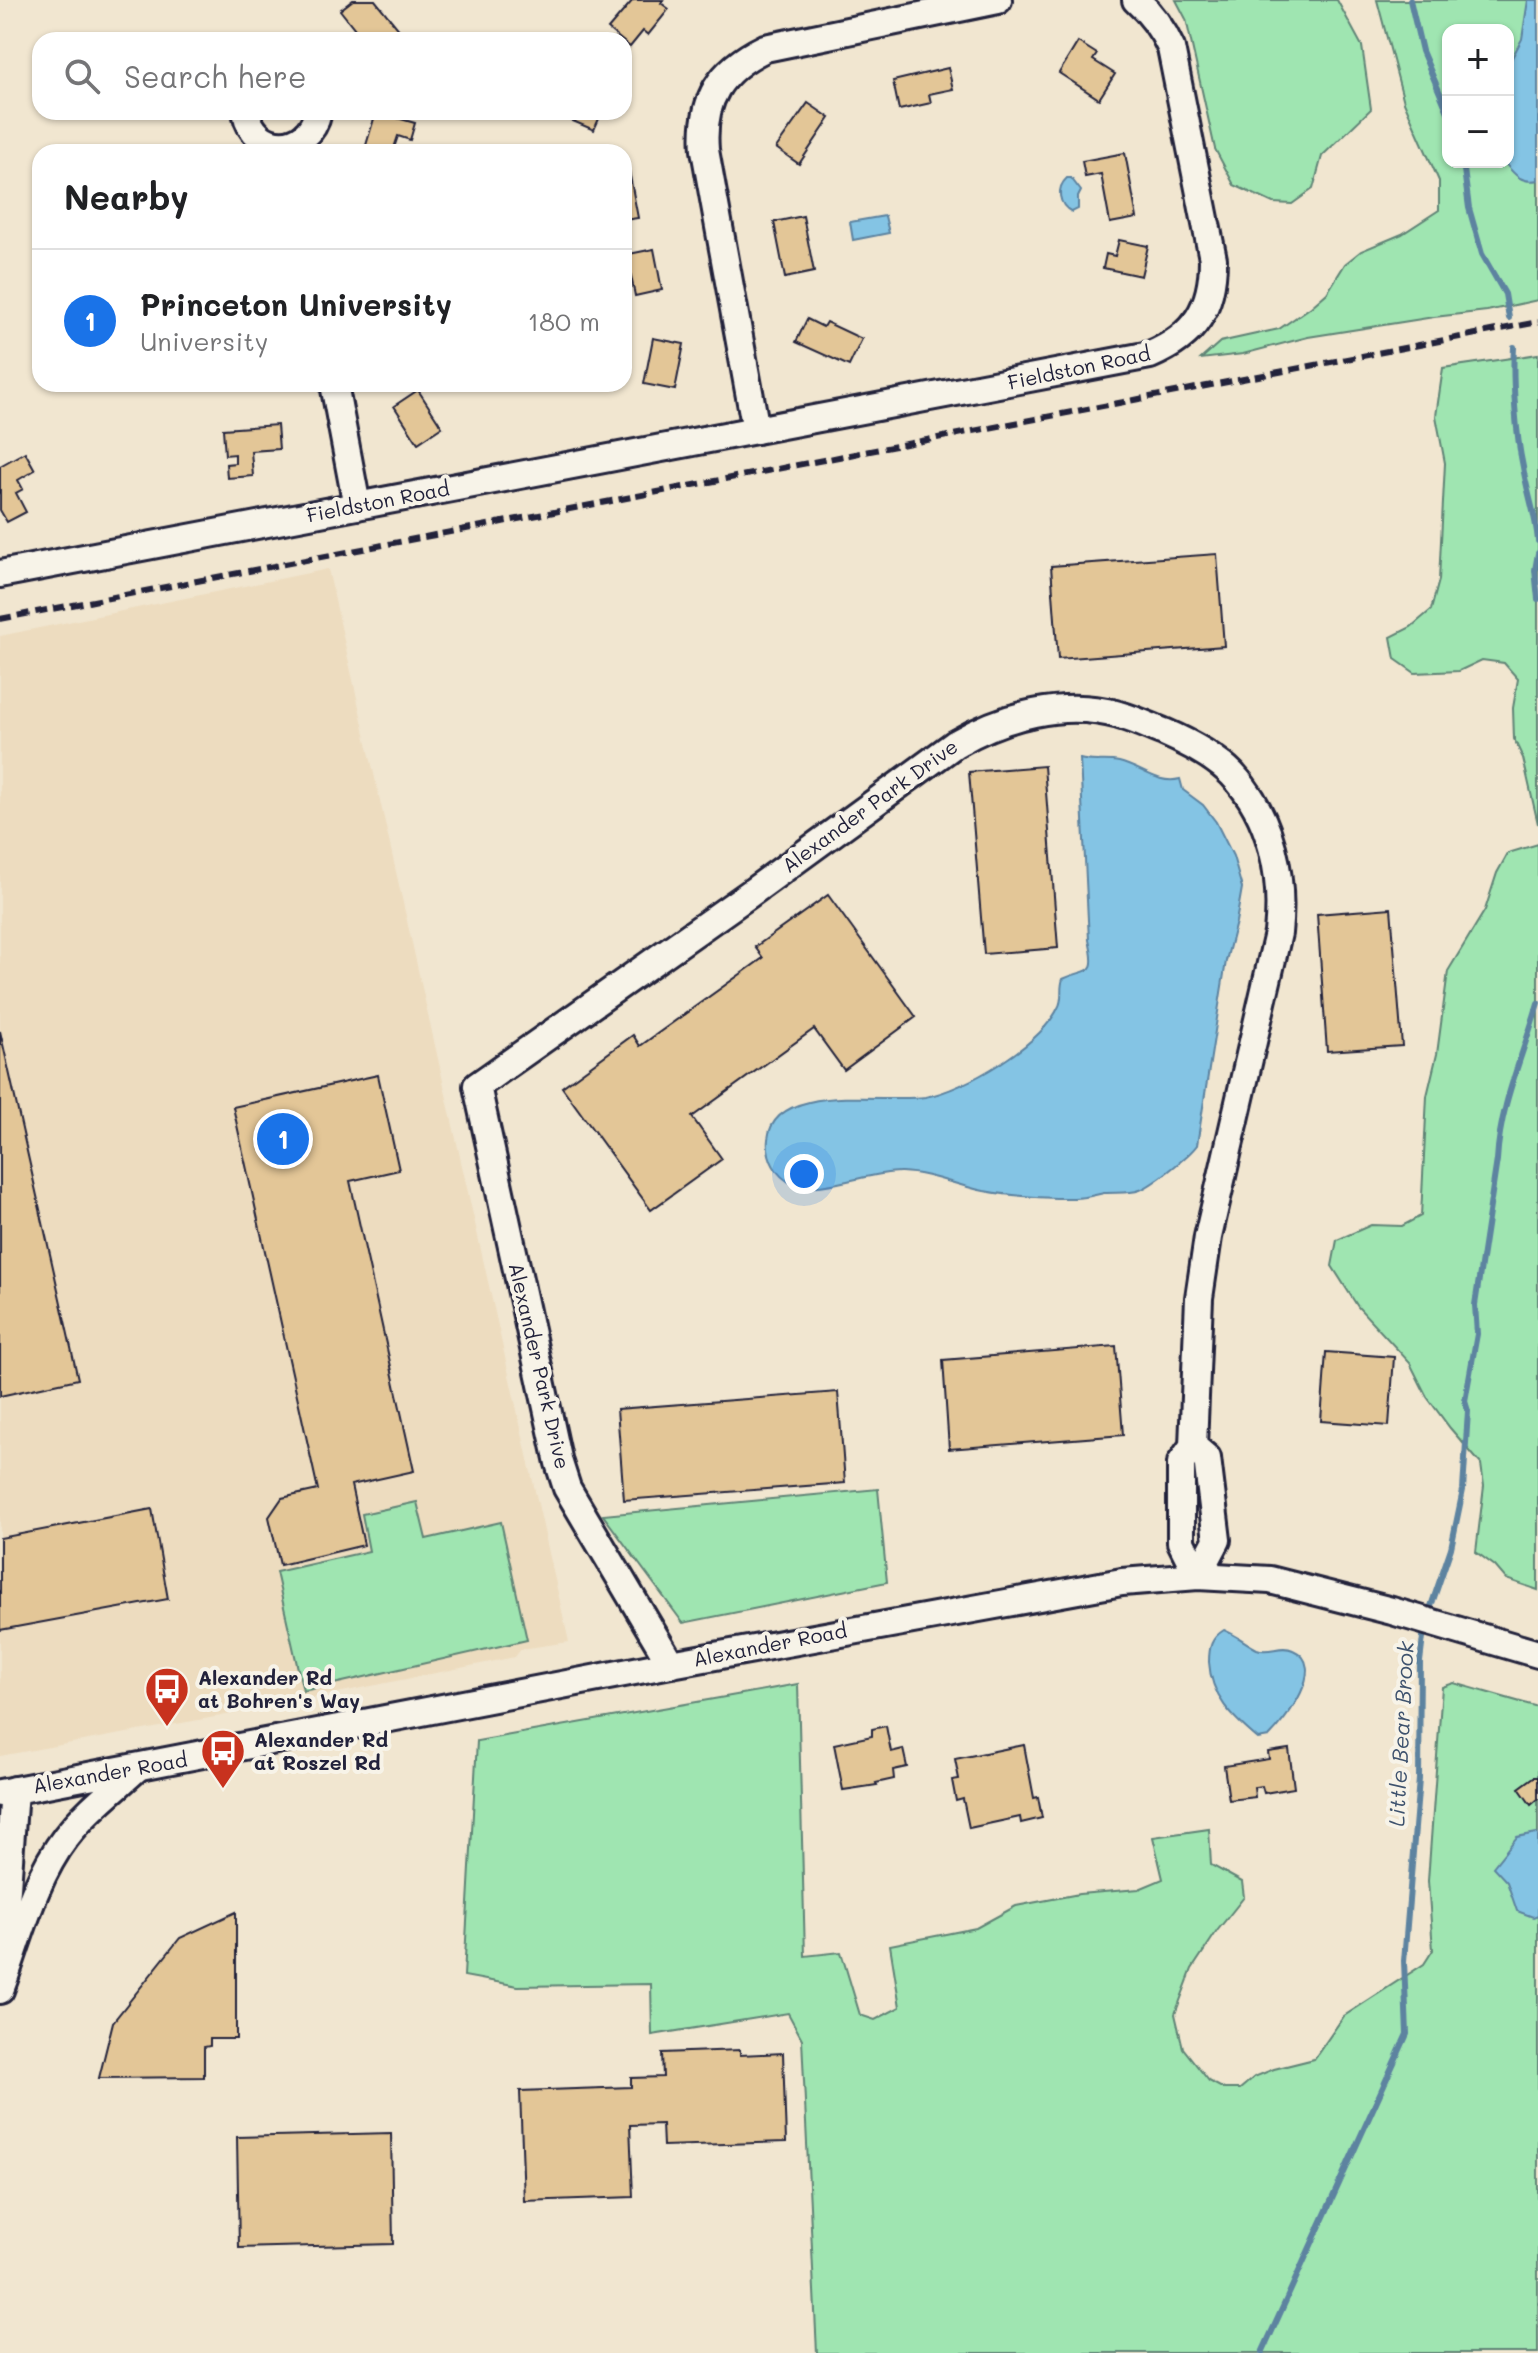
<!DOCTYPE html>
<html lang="en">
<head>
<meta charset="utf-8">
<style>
	:root { --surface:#fff; --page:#f6f6f6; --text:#202124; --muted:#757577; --line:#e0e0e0; --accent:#1a73e8 }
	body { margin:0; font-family:Mali,sans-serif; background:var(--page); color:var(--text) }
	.controls { position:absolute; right:24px; top:24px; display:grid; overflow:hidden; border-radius:16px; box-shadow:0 2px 6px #0004 }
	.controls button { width:72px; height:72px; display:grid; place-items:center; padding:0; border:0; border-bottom:2px solid var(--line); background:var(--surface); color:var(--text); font:40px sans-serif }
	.you { position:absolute; left:804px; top:1174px; width:28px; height:28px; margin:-20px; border:6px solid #fff; border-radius:50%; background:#1a73e8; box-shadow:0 0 0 12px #1a73e833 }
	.badge { display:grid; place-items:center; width:52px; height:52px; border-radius:50%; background:var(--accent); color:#fff; font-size:26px; font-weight:700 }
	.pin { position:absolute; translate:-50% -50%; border:4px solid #fff; box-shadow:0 2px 8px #0006 }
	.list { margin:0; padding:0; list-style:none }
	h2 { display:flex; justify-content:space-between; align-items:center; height:104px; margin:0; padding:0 32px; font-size:34px }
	h2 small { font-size:26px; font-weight:400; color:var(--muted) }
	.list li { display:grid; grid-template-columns:52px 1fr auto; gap:24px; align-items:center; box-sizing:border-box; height:144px; padding:0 32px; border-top:2px solid var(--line) }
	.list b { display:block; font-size:30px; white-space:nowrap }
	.list p { margin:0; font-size:26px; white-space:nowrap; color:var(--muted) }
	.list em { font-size:26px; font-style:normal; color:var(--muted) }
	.icon { flex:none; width:44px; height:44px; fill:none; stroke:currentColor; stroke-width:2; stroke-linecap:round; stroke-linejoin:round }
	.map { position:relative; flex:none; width:1538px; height:2353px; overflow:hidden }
	.search { position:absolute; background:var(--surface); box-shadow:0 2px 6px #0004; left:32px; top:32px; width:600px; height:88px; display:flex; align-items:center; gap:20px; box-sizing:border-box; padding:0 28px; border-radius:24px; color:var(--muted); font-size:30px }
	.panel { position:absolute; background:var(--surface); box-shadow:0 2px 6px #0004; left:32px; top:144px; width:600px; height:248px; border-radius:24px }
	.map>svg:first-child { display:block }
	.built { fill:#eddcbf }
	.green { fill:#9fe5b1; stroke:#608476; stroke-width:2; fill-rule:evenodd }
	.water { fill:#84c4e4; stroke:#5d83a0; stroke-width:2 }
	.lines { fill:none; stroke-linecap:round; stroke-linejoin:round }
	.stream { stroke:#5d83a0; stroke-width:6 }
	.building { fill:#e3c697; stroke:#22223b; stroke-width:2 }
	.minor-casing { stroke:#22223b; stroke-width:32 }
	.minor { stroke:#f7f3e8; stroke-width:26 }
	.rail { stroke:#22223b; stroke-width:6; stroke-dasharray:12 6; stroke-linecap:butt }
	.labels { text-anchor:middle; stroke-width:8; stroke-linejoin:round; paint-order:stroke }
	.street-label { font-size:20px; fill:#22223b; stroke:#f7f3e8 }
	.poi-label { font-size:20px; font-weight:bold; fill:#22223b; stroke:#f7f3e8; text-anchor:start }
	.water-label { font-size:22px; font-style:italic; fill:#3f536e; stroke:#f7f3e8 }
</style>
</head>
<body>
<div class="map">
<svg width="1538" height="2353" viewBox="0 0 1538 2353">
	<rect width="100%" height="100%" fill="#f1e6d0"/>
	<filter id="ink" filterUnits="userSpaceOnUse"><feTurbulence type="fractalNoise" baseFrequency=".0125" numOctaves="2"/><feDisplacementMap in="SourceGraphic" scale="16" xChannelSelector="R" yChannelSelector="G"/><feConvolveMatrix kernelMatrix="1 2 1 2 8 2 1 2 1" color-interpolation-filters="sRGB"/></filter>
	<g filter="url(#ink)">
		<path class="built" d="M328 569 569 1642 521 1649 515 1657 237 1713 0 1756V636Z"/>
		<g class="green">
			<path d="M1176 0H1337L1362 46 1371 109 1322 156 1313 189 1292 204 1273 203 1234 185 1215 149 1186 19Z"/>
			<path d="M1377 0H1538V300L1487 311 1434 317 1308 337 1243 354 1201 359 1220 342 1279 329 1311 307 1327 293 1345 264 1361 251 1402 234 1439 210V181L1404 102ZM1448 30H1508V162H1448Z"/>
			<path d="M1538 354V824L1523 758 1514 739 1513 708 1518 679 1504 663 1482 660 1459 671 1415 673 1395 659 1391 637 1411 627 1431 610 1439 580 1445 463 1436 416 1443 368Z"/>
			<path d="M1538 844V1590L1506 1579 1495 1566 1476 1552 1484 1486 1481 1464 1450 1428 1427 1397 1410 1363 1358 1307 1332 1266 1337 1240 1371 1225 1402 1226 1421 1216 1427 1096 1437 1054 1448 971 1485 910 1497 873 1508 853Z"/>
			<path d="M878 1489 887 1582 683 1623 603 1515Z"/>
			<path d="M417 1502 426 1539 501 1522 527 1640 303 1691 276 1572 369 1551 362 1514Z"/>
			<path d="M1454 1683 1538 1707V2353H817L802 2039 788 2013 652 2035 651 1984 518 1986 464 1976 477 1741 798 1684 805 1956 841 1952 860 2015 875 2020 900 2007 890 1945 976 1928 1016 1906 1079 1894 1139 1889 1163 1879 1153 1837 1209 1829 1211 1865 1242 1882 1244 1897 1217 1931 1192 1969 1175 2014 1183 2048 1209 2081 1224 2089H1240L1254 2077 1274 2069 1314 2059 1344 2016 1424 1964 1433 1950 1428 1881 1442 1687Z"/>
		</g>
		<g class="water">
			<path d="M1528 0H1538V180C1521 184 1514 174 1504 162H1508V65L1522 39Z"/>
			<path d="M1067 178H1071L1081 191 1078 197V209L1072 212C1058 205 1056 188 1067 178Z"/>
			<path d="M885 216 889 233 853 240 850 222Z"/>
			<path d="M1080 759C1092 763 1106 759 1119 762 1141 767 1158 785 1180 779L1183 790 1203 805 1216 822 1233 856 1242 888 1236 922 1226 961 1197 1145C1189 1156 1153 1185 1140 1190 1129 1194 1116 1192 1104 1193 1094 1195 1085 1198 1074 1198 1045 1198 1012 1196 984 1191 955 1185 930 1173 901 1172 872 1171 818 1194 793 1184 776 1177 766 1157 768 1139 774 1081 884 1103 925 1097 965 1090 1040 1045 1058 1008 1064 998 1059 989 1063 979 1088 967 1098 978 1089 940Z"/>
			<path d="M1224 1630C1236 1635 1246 1643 1257 1649 1269 1654 1281 1644 1293 1650 1329 1665 1286 1720 1269 1737L1258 1739C1232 1717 1211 1697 1209 1662 1209 1647 1211 1638 1224 1630Z"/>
			<path d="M1536 1833 1538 1835V1915L1533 1917 1517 1911 1507 1882 1493 1867 1517 1837Z"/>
		</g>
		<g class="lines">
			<g class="stream">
				<path d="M1410 0 1422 51 1448 112"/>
				<path d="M1463 162 1469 208 1482 254 1505 294 1509 318"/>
				<path d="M1514 347C1512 380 1516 435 1523 467 1527 492 1536 515 1538 541"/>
				<path d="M1538 553 1535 570 1538 599"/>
				<path d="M1428 1615 1451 1548 1463 1490 1468 1411 1465 1401 1477 1334 1475 1305 1497 1160C1500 1104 1523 1056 1538 1003"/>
				<path d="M1262 2353 1407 2034 1404 1961 1419 1779 1420 1662 1424 1629"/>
			</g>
		</g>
		<g class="building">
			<path d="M353 0H375L401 32 391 40H371L363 31 359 34 340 10Z"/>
			<path d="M633 0H663L661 3 669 9 648 35 643 31 630 47 608 29Z"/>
			<path d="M1078 42 1097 54 1093 60 1115 74 1099 99 1059 73Z"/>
			<path d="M948 68 953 89 929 94 931 103 899 110 893 81Z"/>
			<path d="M808 103 830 118 799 164 776 148Z"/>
			<path d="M376 112 415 123 410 140 398 136 393 151 396 152H364Z"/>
			<path d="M571 112H602L594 130 568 119Z"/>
			<path d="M1125 153 1137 218 1110 223 1101 174 1085 177 1082 161Z"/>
			<path d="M629 171 638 218 624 220V172Z"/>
			<path d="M803 216 814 272 785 278 774 222Z"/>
			<path d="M1119 240 1148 246 1141 276 1103 268 1106 254 1115 256Z"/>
			<path d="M654 249 662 290 635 296 630 271 624 272V255Z"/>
			<path d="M807 319 823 327 826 322 862 339 849 366 796 342Z"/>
			<path d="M653 338 684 344 675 390 644 384Z"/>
			<path d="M418 390 442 427 418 443 394 406Z"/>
			<path d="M277 425 279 449 251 451 253 476 227 478 226 464 235 463V454L225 455 223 429Z"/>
			<path d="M25 452 35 470 18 480 23 489 16 493 26 512 7 522 0 510V466Z"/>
			<path d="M1217 554 1224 646 1058 659 1051 566Z"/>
			<path d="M1044 766 1058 948 984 954 969 772Z"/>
			<path d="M828 895 916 1017 844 1070 814 1029 692 1117 722 1159 651 1210 562 1087 633 1035 640 1046 763 958 755 947Z"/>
			<path d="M1391 908 1402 1046 1327 1051 1317 914Z"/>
			<path d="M0 1031 78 1379 0 1396Z"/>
			<path d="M378 1075 399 1170 350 1181 414 1471 351 1485 364 1545 280 1565 269 1517 282 1498 318 1490 233 1107Z"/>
			<path d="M1116 1346 1123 1435 949 1449 943 1360Z"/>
			<path d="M1326 1352 1394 1357 1389 1426 1321 1421Z"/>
			<path d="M838 1392 845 1483 624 1500 617 1409Z"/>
			<path d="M152 1509 168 1599 0 1630V1538Z"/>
			<path d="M886 1726 891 1752 903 1749 907 1767 893 1770 894 1779 876 1783 877 1785 843 1790 834 1744 872 1736V1729Z"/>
			<path d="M1024 1745 1034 1798 1038 1797 1042 1818 1021 1823 1020 1817 969 1828 963 1799 956 1801 952 1780 959 1779 955 1759Z"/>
			<path d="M1289 1749 1294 1788 1264 1793 1262 1786 1254 1787 1255 1797 1229 1800 1224 1766 1269 1759 1268 1752Z"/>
			<path d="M1534 1777H1538V1799L1531 1805 1519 1788Z"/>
			<path d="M236 1912V2039H210V2046L204 2047V2077L99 2078 113 2022 180 1938Z"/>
			<path d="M740 2050V2055L783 2053 786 2142 663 2146 662 2124 630 2125 633 2197 524 2201 520 2091 631 2087V2078L663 2077 662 2053Z"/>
			<path d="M391 2133 393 2244 239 2248 237 2137Z"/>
		</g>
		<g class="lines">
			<g class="minor-casing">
				<g id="minor">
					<path d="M998 0 765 48C720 70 701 99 705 150L756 430 1150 355C1195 336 1213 308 1213 259L1171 48C1162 28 1152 14 1136 0"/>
					<path d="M246 112C254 155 309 155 318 112"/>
					<path d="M334 384 357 506"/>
					<path d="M0 574 756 430"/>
					<path d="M1193 1446 1207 1458 1217 1540 1198 1576"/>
					<path d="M671 1664 567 1488 559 1463 477 1086 748 895 955 744C1002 716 1064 699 1119 715 1134 719 1149 726 1164 732 1187 742 1214 756 1232 774 1272 816 1284 877 1278 933L1208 1237 1199 1298 1193 1446 1181 1463V1542L1198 1576"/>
					<path d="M0 1793 671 1664 1122 1582 1198 1576 1270 1580 1392 1611 1538 1654"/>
					<path d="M2 1958 14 1790"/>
					<path d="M0 1990C19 1940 33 1880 66 1837 86 1811 113 1790 137 1768"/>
				</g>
			</g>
			<use href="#minor" class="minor"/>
			<path class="rail" d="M0 619 1538 322"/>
		</g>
	</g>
	<defs>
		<g id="bus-pin" transform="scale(2.3)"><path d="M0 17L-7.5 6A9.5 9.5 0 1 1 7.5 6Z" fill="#c8321e" stroke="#f7f3e8"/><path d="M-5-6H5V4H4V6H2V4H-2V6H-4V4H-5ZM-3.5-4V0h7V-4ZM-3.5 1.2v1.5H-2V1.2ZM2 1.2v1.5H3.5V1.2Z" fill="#fff"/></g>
	</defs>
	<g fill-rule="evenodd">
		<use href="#bus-pin" x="167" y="1689"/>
		<use href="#bus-pin" x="223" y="1751"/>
	</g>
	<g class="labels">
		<g class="street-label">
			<text transform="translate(1079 368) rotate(-12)" y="7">Fieldston Road</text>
			<text transform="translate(378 502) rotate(-11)" y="7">Fieldston Road</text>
			<text transform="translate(870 806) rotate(-36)" y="7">Alexander Park Drive</text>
			<text transform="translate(539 1366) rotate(77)" y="7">Alexander Park Drive</text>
			<text transform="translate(770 1645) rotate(-11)" y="7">Alexander Road</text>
			<text transform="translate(110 1773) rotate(-10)" y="7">Alexander Road</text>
		</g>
		<g class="poi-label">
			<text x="198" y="1685">Alexander Rd<tspan x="198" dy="23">at Bohren's Way</tspan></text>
			<text x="254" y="1747">Alexander Rd<tspan x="254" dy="23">at Roszel Rd</tspan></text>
		</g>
		<g class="water-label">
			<text transform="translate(1401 1734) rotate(-87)" y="8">Little Bear Brook</text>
		</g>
	</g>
</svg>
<div class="controls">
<button>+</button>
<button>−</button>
</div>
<div class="you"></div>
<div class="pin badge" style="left:283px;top:1139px">1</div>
<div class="search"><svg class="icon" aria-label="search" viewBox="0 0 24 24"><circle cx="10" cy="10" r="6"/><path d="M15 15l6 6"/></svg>Search here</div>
<section class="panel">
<h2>Nearby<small></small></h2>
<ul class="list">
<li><span class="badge">1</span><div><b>Princeton University</b><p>University</p></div><em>180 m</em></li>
</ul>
</section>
</div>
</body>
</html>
